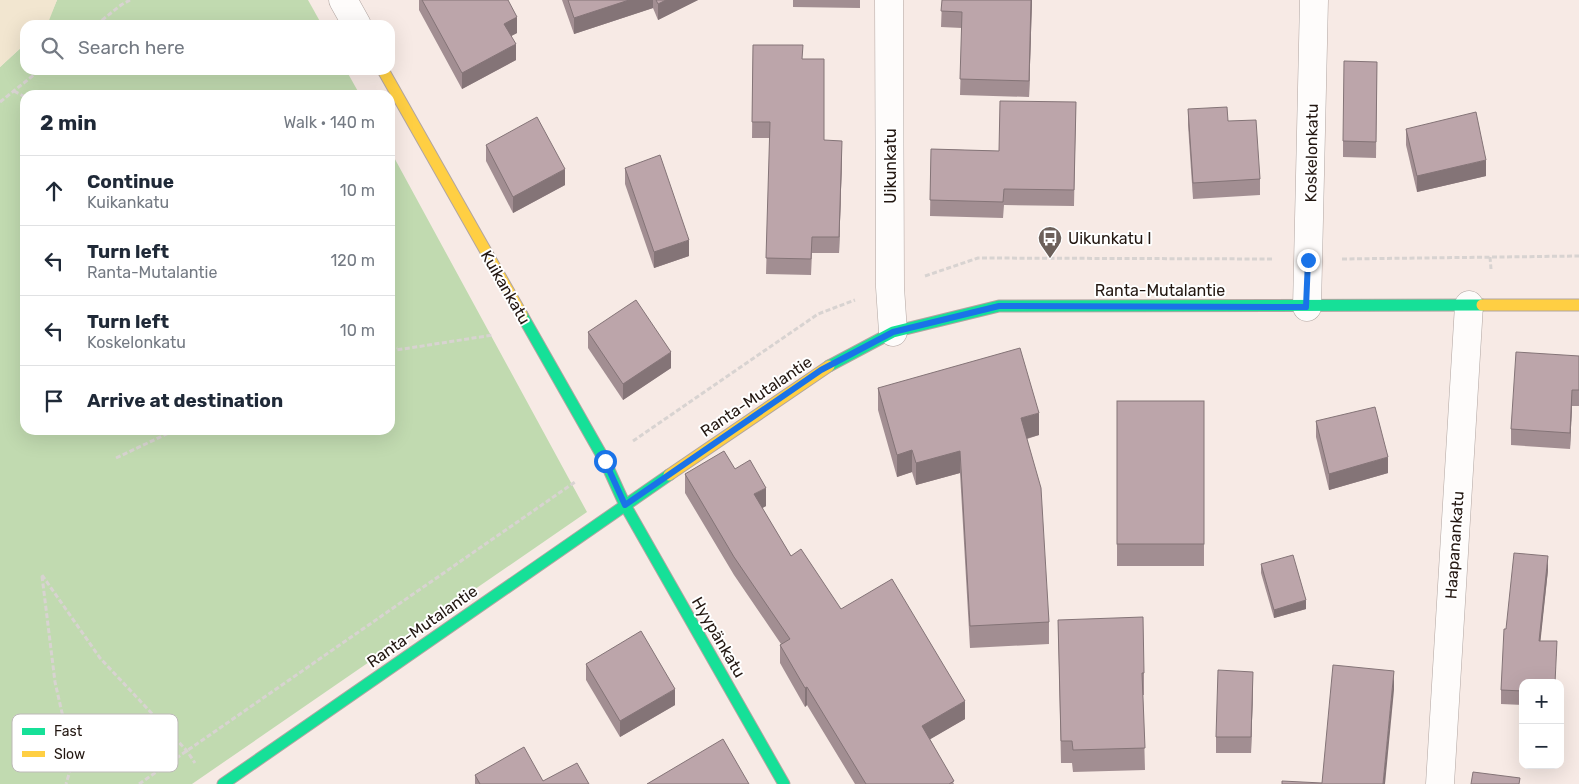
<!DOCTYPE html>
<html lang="en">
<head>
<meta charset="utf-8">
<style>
	:root { --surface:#fff; --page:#f6f6f7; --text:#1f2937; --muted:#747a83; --line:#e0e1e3 }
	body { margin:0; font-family:Rubik,sans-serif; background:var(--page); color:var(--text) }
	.controls { position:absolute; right:15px; bottom:15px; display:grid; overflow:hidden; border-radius:10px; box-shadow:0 5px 20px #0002 }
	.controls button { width:45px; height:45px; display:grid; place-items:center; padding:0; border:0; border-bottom:1px solid var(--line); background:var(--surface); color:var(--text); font:25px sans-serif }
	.stop { position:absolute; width:15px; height:15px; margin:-11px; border:4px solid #1a73e8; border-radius:50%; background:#fff }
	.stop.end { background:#1a73e8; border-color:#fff; box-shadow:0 1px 5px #0008 }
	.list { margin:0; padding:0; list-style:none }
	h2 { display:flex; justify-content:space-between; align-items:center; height:65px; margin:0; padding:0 20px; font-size:21px }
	h2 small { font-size:16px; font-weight:400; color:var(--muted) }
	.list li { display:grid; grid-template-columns:32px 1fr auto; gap:15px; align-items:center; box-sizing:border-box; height:70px; padding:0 20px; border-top:1px solid var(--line) }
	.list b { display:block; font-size:19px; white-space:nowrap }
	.list p { margin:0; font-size:16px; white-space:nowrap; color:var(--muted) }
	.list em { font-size:16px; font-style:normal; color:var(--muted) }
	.icon { flex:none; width:28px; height:28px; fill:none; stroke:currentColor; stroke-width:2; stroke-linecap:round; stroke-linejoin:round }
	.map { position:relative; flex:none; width:1579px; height:784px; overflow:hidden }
	.search { position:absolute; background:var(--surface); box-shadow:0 5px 20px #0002; left:20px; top:20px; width:375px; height:55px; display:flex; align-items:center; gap:12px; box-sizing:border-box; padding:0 18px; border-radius:15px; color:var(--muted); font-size:19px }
	.panel { position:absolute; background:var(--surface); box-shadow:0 5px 20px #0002; left:20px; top:90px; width:375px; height:345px; border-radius:15px }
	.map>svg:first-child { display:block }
	.green { fill:#c1dab0 }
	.sand { fill:#f2e6d0 }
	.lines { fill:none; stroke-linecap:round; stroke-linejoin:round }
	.street-casing { stroke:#b1a5a1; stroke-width:29 }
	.fast-casing { stroke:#b1a5a1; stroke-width:13 }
	.slow-casing { stroke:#b1a5a1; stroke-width:13 }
	.path { stroke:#d8d3d1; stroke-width:3; stroke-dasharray:5 2.5; stroke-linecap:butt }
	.street { stroke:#fefcfb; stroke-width:28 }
	.fast { stroke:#16e098; stroke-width:11 }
	.slow { stroke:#ffcf43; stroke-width:11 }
	.wall { fill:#a28e92 }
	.shaded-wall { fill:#847477 }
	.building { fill:#bca5aa; stroke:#847477 }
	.route { stroke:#1a73e8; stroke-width:6 }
	.labels { text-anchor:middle; stroke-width:4; stroke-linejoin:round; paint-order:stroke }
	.street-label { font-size:16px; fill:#231711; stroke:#fff }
	.poi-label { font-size:16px; fill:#231711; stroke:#fff; text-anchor:start }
	.key { fill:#fff; stroke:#bdb9b8; stroke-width:1 }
	.key-label { font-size:14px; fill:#231711 }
</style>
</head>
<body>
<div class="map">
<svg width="1579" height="784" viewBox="0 0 1579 784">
	<rect width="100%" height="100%" fill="#f7eae5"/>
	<g class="green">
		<path d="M57 0H308L322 25H46Z"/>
		<path d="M25 44V70H346L360 95H25V430H390V150L587 512 192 784H0V67Z"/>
	</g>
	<path class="sand" d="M0 0H57L48 23 46 25H25V44L0 67Z"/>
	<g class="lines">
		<g class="street-casing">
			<g id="street">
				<path d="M343 0 357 25"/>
				<path d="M889 0 890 287 893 332"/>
				<path d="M1307 307 1314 0"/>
				<path d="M1440 784 1469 305"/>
			</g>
		</g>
		<g class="fast-casing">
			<g id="fast">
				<path d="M522 315 605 461 625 505 784 784"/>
				<path d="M829 366 893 332 999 306 1482 305"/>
				<path d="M223 784 669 475"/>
			</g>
		</g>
		<g class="slow-casing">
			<g id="slow">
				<path d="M383 70 522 315"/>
				<path d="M1482 305H1579"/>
				<path d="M669 475 829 366"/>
			</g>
		</g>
		<g class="path">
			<path d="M96 25 121 5 130 0"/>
			<path d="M14 91 25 97"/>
			<path d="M0 102 40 70"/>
			<path d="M1490 257 1491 269"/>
			<path d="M1342 259 1579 256"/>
			<path d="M925 276 978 258 1273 259"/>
			<path d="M390 344 397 348"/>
			<path d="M390 351 493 335"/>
			<path d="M633 441 818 314 855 300"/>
			<path d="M116 458 175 430"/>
			<path d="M42 575 100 658 187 751 195 763"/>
			<path d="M42 576 55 682 73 761 66 784"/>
			<path d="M139 784 575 482"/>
		</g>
		<use href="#street" class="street"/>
		<use href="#fast" class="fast"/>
		<use href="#slow" class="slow"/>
	</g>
	<g class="wall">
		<path d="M419 0H508L517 33 511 36 516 60 462 89 419 10Z"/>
		<path d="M562 0H698L658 20 653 8 574 34Z"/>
		<path d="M793 0H860V8L793 7Z"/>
		<path d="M942 0H1032L1029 97 960 95 962 28 941 27Z"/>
		<path d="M753 45 802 59 824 140 842 157 839 253H812L811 275 766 274 770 138H752Z"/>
		<path d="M1377 62 1376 158 1343 157V141Z"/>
		<path d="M1076 102 1074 206 1004 205 1003 218 930 216 931 149 999 151Z"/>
		<path d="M1188 109 1228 121 1260 179V195L1193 199 1188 125Z"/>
		<path d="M1406 129 1486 176 1417 192 1406 145Z"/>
		<path d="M486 145 565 185 513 213 486 161Z"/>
		<path d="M625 168 689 256 654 268 625 184Z"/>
		<path d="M588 332 671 368 623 400 588 348Z"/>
		<path d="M1579 356V406H1572L1570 449 1511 445V429Z"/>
		<path d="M878 388 1039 435 1027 439 1049 622V644L970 648 960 473 916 485 912 472 897 477 878 410Z"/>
		<rect x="1117" y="401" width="87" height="165"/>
		<path d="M1316 421 1388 473 1329 490 1316 437Z"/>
		<path d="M735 469 766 506 762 508 791 556 841 609 965 719 930 739 954 784H855L807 705 805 707 780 663V645L781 644 734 575 685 493V474Z"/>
		<path d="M1261 564 1306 609 1274 618 1261 573Z"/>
		<path d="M1548 570 1540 641 1557 655 1523 683V705L1501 704V690L1506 629Z"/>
		<path d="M1058 620 1144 673V695H1143L1145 770 1073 772 1072 763H1061Z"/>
		<path d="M586 664 675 705 620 737 586 680Z"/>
		<path d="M1253 688 1251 753H1216V737Z"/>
		<path d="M475 775 543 781 589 784H475Z"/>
	</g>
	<g class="shaded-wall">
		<path d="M629 0H653V8L574 34V18Z"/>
		<path d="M666 0H698L658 20V4Z"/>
		<path d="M1031 0H1032L1029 97V81Z"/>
		<path d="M517 17V33L504 40V24Z"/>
		<path d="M516 44V60L462 89V73Z"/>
		<path d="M842 141V157L839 253V237Z"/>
		<path d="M1486 160V176L1417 192V176Z"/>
		<path d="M565 169V185L513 213V197Z"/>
		<path d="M689 240V256L654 268V252Z"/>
		<path d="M671 352V368L623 400V384Z"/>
		<path d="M1572 390V406L1570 449V433Z"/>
		<path d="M1039 413V435L1021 440V418Z"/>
		<path d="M912 450V472L897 477V455Z"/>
		<path d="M960 451V473L916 485V463Z"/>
		<path d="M1388 457V473L1329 490V474Z"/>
		<path d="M766 488V506L754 513V494Z"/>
		<path d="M1548 556V570L1539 655V641Z"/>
		<path d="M1306 600V609L1274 618V610Z"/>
		<path d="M1394 671V690L1385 784H1383Z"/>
		<path d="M1253 672V688L1251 753V737Z"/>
		<path d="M807 687V705L805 707V688Z"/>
		<path d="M675 689V705L620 737V721Z"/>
		<path d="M965 701V719L922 744V726Z"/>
	</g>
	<g class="building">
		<path d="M422 0H508L517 17 504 24 516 44 462 73Z"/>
		<path d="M568 0H629L574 18Z"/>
		<path d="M656 0H666L658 4Z"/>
		<path d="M942 0H1031L1029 81 960 79 962 12 941 11Z"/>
		<path d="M753 45H803L802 59H824V140L842 141 839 237H812L811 259 766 258 770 122H752Z"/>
		<path d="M1344 61 1377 62 1376 142 1343 141Z"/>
		<path d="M1000 101 1076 102 1074 190 1004 189 1003 202 930 200 931 149 999 151Z"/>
		<path d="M1227 107 1228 121 1256 120 1260 179 1193 183 1188 109Z"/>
		<path d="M1476 112 1486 160 1417 176 1406 129Z"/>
		<path d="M537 117 565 169 513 197 486 145Z"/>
		<path d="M660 155 689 240 654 252 625 168Z"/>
		<path d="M636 300 671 352 623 384 588 332Z"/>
		<path d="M1020 348 1039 413 1021 418 1041 488 1049 622 970 626 960 451 916 463 912 450 897 455 878 388Z"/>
		<path d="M1516 352 1579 356V390H1572L1570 433 1511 429Z"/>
		<rect x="1117" y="401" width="87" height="143"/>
		<path d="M1375 407 1388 457 1329 474 1316 421Z"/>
		<path d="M724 451 735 469 750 460 766 488 754 494 791 556 801 549 841 609 892 579 965 701 922 726 954 781 949 784H866L807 687 805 688 780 645 790 639 734 557 685 474Z"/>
		<path d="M1514 553 1548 556 1539 641H1557L1555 683H1523V691L1501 690 1504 629H1506Z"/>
		<path d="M1293 555 1306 600 1274 610 1261 564Z"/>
		<path d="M1143 617 1144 673H1142L1145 748 1073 750 1072 741H1061L1058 620Z"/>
		<path d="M641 631 675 689 620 721 586 664Z"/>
		<path d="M1333 665 1394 671 1383 784H1282V781L1322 783Z"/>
		<path d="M1218 670 1253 672 1251 737H1216Z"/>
		<path d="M723 739 749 784H647Z"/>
		<path d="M524 747 543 781 577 763 589 784H480L475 775Z"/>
		<path d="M1473 772 1520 778 1519 784H1471Z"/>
	</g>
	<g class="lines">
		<path class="route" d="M605 461 625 505 821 370 893 332 999 306 1306 307 1308 260"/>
	</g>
	<defs>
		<g id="bus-pin" transform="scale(1.25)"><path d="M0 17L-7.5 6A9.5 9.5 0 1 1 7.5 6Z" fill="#6d615b" stroke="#fff"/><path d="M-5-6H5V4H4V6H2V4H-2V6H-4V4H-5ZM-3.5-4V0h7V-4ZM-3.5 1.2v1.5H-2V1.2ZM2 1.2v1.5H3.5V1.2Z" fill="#fff"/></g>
	</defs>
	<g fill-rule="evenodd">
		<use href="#bus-pin" x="1050" y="238"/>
	</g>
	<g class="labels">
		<g class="street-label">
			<text transform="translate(1311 153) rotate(-89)" y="6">Koskelonkatu</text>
			<text transform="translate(890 166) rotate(-90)" y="6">Uikunkatu</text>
			<text transform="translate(506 287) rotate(60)" y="6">Kuikankatu</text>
			<text x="1160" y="296">Ranta-Mutalantie</text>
			<text transform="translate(756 396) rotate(-34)" y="6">Ranta-Mutalantie</text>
			<text transform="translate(1454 545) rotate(-86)" y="6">Haapanankatu</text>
			<text transform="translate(422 626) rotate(-35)" y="6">Ranta-Mutalantie</text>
			<text transform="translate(719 637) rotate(60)" y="6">Hyypänkatu</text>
		</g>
		<g class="poi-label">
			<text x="1068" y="244">Uikunkatu I</text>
		</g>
	</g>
	<rect x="12" y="714" width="166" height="58" rx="8" class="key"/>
	<rect x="22" y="728" width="23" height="7" fill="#16e098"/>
	<rect x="22" y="751" width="23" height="6" fill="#ffcf43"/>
	<g class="key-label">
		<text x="54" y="736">Fast</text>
		<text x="54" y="759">Slow</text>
	</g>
</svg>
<div class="controls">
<button>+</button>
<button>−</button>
</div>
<div class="stop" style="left:605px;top:461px"></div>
<div class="stop end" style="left:1308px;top:260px"></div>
<div class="search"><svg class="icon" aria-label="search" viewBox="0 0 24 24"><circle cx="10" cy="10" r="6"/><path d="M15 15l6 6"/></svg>Search here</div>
<section class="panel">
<h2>2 min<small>Walk · 140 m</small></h2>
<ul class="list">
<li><svg class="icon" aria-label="ahead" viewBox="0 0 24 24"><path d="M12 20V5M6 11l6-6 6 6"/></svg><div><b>Continue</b><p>Kuikankatu</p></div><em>10 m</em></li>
<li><svg class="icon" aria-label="left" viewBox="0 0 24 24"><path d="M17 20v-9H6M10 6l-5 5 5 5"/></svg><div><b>Turn left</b><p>Ranta-Mutalantie</p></div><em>120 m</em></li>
<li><svg class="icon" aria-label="left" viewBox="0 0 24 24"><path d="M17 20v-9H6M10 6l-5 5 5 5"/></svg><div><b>Turn left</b><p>Koskelonkatu</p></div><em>10 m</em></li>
<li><svg class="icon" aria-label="arrive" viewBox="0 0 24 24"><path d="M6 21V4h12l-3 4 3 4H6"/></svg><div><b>Arrive at destination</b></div></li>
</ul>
</section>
</div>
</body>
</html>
